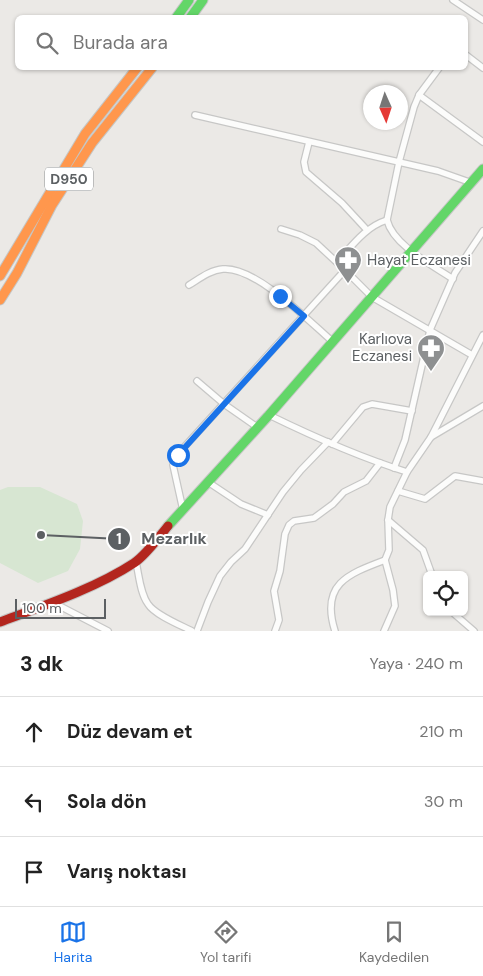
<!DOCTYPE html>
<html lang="tr">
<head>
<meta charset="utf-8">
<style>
	:root { --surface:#fff; --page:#f2f2f2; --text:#222; --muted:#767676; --line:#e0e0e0; --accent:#1a73e8 }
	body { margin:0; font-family:"DM Sans",sans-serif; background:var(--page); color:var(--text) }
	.controls { position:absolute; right:15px; bottom:15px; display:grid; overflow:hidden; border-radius:8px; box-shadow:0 1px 4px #0004 }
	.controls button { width:45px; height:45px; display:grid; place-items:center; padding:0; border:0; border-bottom:1px solid var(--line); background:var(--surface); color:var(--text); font:25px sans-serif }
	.compass { position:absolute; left:363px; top:85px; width:45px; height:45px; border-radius:50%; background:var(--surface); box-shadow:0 1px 4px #0004; rotate:177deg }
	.scale { position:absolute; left:15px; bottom:12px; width:91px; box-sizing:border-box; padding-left:5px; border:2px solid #5c6063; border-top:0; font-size:14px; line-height:18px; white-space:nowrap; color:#5c6063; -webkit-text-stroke:4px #fff; paint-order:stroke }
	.stop { position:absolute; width:15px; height:15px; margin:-11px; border:4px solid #1a73e8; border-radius:50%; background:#fff }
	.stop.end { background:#1a73e8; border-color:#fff; box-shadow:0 1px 5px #0008 }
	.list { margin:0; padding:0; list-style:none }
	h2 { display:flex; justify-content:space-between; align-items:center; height:65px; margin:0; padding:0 20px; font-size:21px }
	h2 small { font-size:16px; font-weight:400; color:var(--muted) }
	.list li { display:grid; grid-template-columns:32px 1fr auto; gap:15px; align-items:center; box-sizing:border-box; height:70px; padding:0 20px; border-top:1px solid var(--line) }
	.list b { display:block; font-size:19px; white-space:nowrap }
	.list em { font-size:16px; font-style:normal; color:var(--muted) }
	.icon { flex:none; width:28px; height:28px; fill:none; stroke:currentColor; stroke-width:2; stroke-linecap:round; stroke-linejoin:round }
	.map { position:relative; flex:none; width:483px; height:631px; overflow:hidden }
	.search { position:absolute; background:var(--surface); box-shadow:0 1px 4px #0004; left:15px; right:15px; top:15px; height:55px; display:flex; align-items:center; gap:12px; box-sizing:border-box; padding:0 18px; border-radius:8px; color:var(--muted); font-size:19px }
	.sheet { height:275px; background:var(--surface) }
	nav { display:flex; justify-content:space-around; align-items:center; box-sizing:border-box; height:70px; border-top:1px solid var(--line); background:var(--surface); font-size:14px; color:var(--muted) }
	nav a { display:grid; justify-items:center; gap:2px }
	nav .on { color:var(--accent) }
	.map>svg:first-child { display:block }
	.green { fill:#d7e6d2 }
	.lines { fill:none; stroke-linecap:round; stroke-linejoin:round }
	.street-casing { stroke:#c7c7c6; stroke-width:8 }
	.fast-casing { stroke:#c5c6c5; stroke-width:11 }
	.slow-casing { stroke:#c5c6c5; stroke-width:11 }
	.jam-casing { stroke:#c5c6c5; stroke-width:11 }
	.street { stroke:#fcfcfb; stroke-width:5.5 }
	.fast { stroke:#63d668; stroke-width:9 }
	.slow { stroke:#ff974d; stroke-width:9 }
	.jam { stroke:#b3261e; stroke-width:9 }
	.route { stroke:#1a73e8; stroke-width:6 }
	.labels { text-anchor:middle; stroke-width:4; stroke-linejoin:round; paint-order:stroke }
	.shield { fill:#fff; stroke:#8d9092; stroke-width:1 }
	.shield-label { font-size:14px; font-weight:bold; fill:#5c6063 }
	.poi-label { font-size:15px; fill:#5c6063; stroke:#fff; text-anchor:start }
	.leader { fill:none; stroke:#5c6063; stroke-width:2 }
	.callout-dot { fill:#5c6063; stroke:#fff; stroke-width:2 }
	.mark-label { font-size:15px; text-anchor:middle; font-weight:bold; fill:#fff }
	.callout-label { font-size:16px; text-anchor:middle; font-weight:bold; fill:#5c6063; stroke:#fff; stroke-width:4; stroke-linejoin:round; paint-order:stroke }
</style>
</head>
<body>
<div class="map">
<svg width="483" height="631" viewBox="0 0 483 631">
	<rect width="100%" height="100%" fill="#ebe9e6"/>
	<path class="green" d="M8 487H40L77 504 83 521 80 549 68 571 38 583 0 563V490Z"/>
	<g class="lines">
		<g class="street-casing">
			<g id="street">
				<path d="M453 0 483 20"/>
				<path d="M466 55 483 68"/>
				<path d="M439 68 419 95 414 107 399 162 387 220C393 245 432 265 453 279"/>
				<path d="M419 95 483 142"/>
				<path d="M195 115 438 171 472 183"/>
				<path d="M309 142 304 162 306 172 342 203 367 230"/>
				<path d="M281 229 300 235 316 243 345 270 372 297 472 355"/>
				<path d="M337 262C352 246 365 227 387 220"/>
				<path d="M189 285C199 279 210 270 223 269 255 266 309 321 333 342"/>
				<path d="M197 381 224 404 257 427"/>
				<path d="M269 415C314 437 359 457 407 472"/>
				<path d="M431 437 483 406"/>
				<path d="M332 444 363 407 372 404 412 411"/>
				<path d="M394 468 405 440 430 330 455 273 483 231"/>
				<path d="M208 482 241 504 268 515"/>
				<path d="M398 491 425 499 455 476 483 481"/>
				<path d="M183 510 173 465 177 455 345 270"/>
				<path d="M388 520 423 550 432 575"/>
				<path d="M136 562C139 575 140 593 148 604 155 615 180 625 192 631"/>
				<path d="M52 602 108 631"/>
				<path d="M452 612 474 631"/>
				<path d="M197 631 208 602 220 576 231 562 245 549 283 492 301 470 328 442"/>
				<path d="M275 631 279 620 274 591 280 571 285 534 289 525 294 521 314 518 333 504 344 492 366 481 380 463"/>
				<path d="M335 631C320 584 348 574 385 560L389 550 388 520 390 507 407 472 431 437 483 335"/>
				<path d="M384 631 395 606 393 590 385 560"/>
			</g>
		</g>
		<g class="fast-casing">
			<g id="fast">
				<path d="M176 18 189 0"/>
				<path d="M190 18 203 0"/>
				<path d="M168 526 269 415 483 169"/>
			</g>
		</g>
		<g class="slow-casing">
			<g id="slow">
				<path d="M0 276 85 134 137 68"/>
				<path d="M0 300 17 273 52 205 92 143 152 68"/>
			</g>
		</g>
		<g class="jam-casing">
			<path id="jam" d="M0 622C43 606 96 588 134 563 146 555 159 537 168 526"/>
		</g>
		<use href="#street" class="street"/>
		<use href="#fast" class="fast"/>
		<use href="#slow" class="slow"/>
		<use href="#jam" class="jam"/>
	</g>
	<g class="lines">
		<path class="route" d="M178 455 304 316 280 296"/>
	</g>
	<defs>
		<g id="pharmacy-pin" transform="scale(1.4375)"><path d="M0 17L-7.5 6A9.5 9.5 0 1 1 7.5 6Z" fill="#8e9091" stroke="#fff"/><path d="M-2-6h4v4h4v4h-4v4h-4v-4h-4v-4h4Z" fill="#fff"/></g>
	</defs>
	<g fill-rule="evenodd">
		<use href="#pharmacy-pin" x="348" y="260"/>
		<use href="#pharmacy-pin" x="431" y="348"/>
	</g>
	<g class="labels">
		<rect class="shield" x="45" y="167.5" width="48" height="23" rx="4"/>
		<g class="shield-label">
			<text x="69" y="184">D950</text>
		</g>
		<g class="poi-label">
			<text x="367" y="265">Hayat Eczanesi</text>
			<text x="412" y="344" text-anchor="end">Karlıova<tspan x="412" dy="17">Eczanesi</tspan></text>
		</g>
	</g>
	<path class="leader" d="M41 535L119 539"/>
	<g class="callout-dot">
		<circle cx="41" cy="535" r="5"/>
		<circle cx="119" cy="539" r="12"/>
	</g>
	<g class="mark-label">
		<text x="119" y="544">1</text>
	</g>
	<g class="callout-label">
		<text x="174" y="544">Mezarlık</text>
	</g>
</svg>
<div class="controls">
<button><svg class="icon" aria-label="locate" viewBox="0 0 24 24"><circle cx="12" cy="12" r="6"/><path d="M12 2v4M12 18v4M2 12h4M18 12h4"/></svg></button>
</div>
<svg class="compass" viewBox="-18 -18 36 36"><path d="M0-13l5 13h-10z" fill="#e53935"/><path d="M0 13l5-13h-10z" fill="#767676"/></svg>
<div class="scale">100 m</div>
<div class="stop" style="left:178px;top:455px"></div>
<div class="stop end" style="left:280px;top:296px"></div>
<div class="search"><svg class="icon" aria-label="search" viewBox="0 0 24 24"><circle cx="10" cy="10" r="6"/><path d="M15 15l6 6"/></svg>Burada ara</div>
</div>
<section class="sheet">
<h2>3 dk<small>Yaya · 240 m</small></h2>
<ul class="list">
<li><svg class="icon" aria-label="ahead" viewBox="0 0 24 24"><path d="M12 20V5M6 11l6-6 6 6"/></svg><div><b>Düz devam et</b></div><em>210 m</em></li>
<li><svg class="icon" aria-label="left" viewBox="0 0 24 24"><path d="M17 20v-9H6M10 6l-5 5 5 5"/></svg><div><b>Sola dön</b></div><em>30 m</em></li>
<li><svg class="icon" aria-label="arrive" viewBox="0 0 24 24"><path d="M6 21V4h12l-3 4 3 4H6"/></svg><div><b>Varış noktası</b></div></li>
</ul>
</section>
<nav>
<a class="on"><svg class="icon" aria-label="map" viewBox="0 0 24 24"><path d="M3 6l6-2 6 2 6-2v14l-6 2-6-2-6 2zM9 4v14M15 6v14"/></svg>Harita</a>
<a><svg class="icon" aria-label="directions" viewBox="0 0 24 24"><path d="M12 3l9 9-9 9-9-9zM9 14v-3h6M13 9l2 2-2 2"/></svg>Yol tarifi</a>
<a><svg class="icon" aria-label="saved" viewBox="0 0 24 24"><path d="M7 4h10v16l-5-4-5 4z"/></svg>Kaydedilen</a>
</nav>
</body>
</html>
